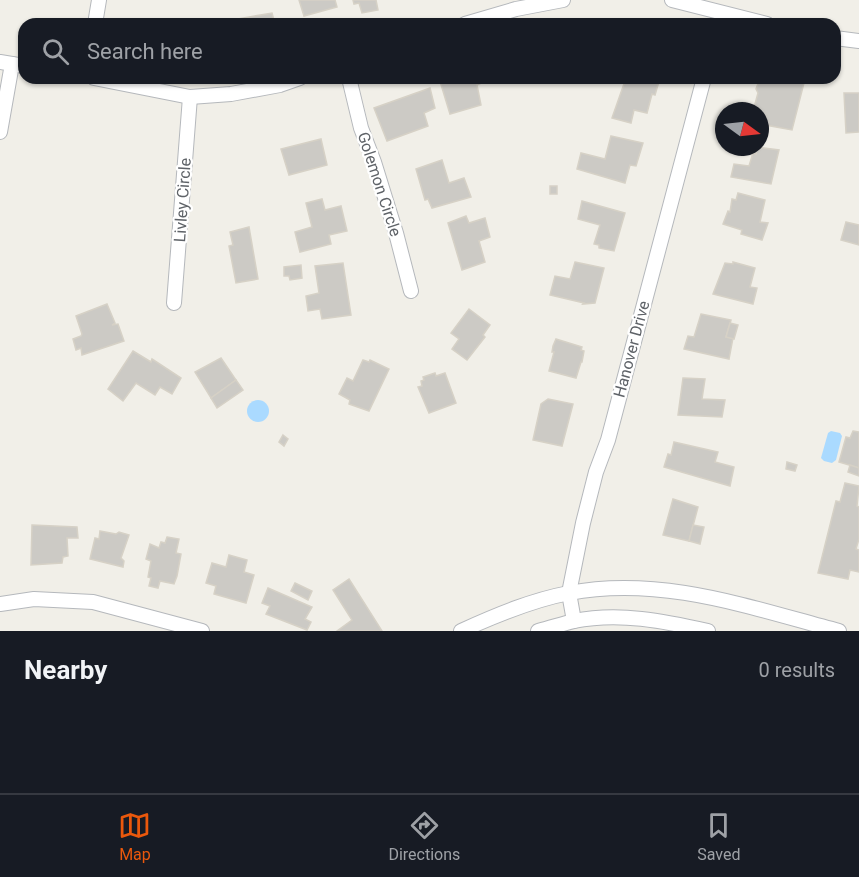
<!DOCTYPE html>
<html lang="en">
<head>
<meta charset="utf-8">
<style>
	:root { --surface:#171b24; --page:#242831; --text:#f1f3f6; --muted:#9ea1a6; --line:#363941; --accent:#ea580c }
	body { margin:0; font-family:Roboto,sans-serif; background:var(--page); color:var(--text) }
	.compass { position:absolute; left:715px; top:102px; width:54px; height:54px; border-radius:50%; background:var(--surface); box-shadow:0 2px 4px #0004; rotate:105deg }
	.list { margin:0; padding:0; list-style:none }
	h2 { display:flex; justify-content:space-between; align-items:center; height:78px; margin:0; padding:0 24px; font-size:26px }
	h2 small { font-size:20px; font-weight:400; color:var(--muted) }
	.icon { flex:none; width:33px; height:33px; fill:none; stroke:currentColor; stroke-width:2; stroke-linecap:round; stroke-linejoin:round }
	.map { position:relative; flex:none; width:859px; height:631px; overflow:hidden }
	.search { position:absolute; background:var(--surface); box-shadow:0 2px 4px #0004; left:18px; right:18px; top:18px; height:66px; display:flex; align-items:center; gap:15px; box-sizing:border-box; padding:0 21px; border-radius:18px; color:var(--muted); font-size:22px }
	.sheet { height:162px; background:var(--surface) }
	nav { display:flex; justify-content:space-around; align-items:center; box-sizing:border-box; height:84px; border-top:2px solid var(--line); background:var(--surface); font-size:16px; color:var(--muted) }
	nav a { display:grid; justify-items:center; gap:3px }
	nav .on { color:var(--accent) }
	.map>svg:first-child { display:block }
	.water { fill:#aadaff }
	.building { fill:#cccac5; stroke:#d6d1c6; stroke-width:1.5 }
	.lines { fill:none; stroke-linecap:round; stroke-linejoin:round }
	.minor-casing { stroke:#b5b8bc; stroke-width:16 }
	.minor { stroke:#fff; stroke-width:14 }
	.labels { text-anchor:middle; stroke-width:4.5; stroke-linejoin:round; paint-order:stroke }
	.street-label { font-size:16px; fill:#5f6368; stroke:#fff }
</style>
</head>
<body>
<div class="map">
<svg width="859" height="631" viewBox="0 0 859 631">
	<rect width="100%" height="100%" fill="#f1efe8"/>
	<g class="water">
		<circle cx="258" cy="411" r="11"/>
		<path d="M831 431 840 433 842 436 836 460 832 463 824 461 821 458 828 433Z"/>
	</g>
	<g class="building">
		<path d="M299 0H335L337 7 304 16Z"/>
		<path d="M353 0H376L378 10 362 13 359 3 354 4Z"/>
		<path d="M272 13 275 24H227L226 21Z"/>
		<path d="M439 78H492L477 85 481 105 450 114Z"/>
		<path d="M626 78H660L655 95 652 94 647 113 634 110 631 123 612 118Z"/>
		<path d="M760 78 805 79 792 130 760 124V111H753L758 93 756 89Z"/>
		<path d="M430 88 435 108 424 113 428 126 387 141 374 108Z"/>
		<path d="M844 93H859V132L846 133Z"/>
		<path d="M611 136 643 143 636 166 630 165 625 183 577 169 581 153 605 159Z"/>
		<path d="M321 139 327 165 289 175 281 149Z"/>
		<path d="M757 147 779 150 771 184 731 177 734 164 749 166 753 153 756 154Z"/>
		<path d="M442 160 449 183 464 178 471 197 432 208 428 199 425 200 416 169Z"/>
		<rect x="550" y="186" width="7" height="8"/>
		<path d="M738 193 765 200 760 222 768 223 762 240 741 234 742 230 723 224 728 211 730 212 732 199 736 200Z"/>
		<path d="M322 199 325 210 341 206 347 231 329 235 331 244 300 252 295 232 312 227 306 203Z"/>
		<path d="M582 201 625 213 614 251 599 248V245L594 244 600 225 578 219Z"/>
		<path d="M466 216 469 223 485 218 490 237 479 241 485 262 462 270 448 223Z"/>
		<path d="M846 222 859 225V245L841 240Z"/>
		<path d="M249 227 258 279 236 283 229 246 233 245 230 232Z"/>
		<path d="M575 262 604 268 595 303 583 304 584 303 550 295 555 276 570 279Z"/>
		<path d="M733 262 755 268 750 287 757 288 753 304 713 294 725 263 733 264Z"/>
		<path d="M343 263 351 315 322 319 320 309 308 311 306 296 319 293 315 266Z"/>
		<path d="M301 265 302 278 290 280 289 276H284V267Z"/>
		<path d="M107 304 115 323 112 325 118 324 124 341 82 355 81 348 76 350 73 339 81 336 82 334 76 316Z"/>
		<path d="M469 309 490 325 483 335 485 337 467 360 452 349 459 339 451 333Z"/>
		<path d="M701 314 731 320 726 337 733 338 729 359 684 349 688 336 694 337Z"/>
		<path d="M730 323 738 325 734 339 726 337Z"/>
		<path d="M556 339 582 347 581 350 584 351 582 362H581L576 378 549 371 554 352H552L553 346Z"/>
		<path d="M133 351 151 362 152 359 181 378 172 394 160 387 155 395 136 383 123 401 108 389Z"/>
		<path d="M221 358 236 380 211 398 195 372Z"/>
		<path d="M363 360 369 362 370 360 389 369 369 411 349 404 350 400 339 394 347 378 353 381Z"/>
		<path d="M435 373 436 376 445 373 456 403 429 413 418 387 422 386 421 381 424 380 423 377Z"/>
		<path d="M683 378 705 379 702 399 725 400 722 417 678 415Z"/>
		<path d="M236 380 243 390 217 408 211 398Z"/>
		<path d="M548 399 573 404 562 446 533 440 541 404Z"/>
		<path d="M853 431 859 432V468L839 462 846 437 850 438Z"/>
		<path d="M283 435 288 439 284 446 279 442Z"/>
		<path d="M674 442 718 452 715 462 734 467 730 486 664 467 668 454 671 455Z"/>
		<path d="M787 462 797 465 795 471 786 469Z"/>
		<path d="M850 465 859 468V476L848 472Z"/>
		<path d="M845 483 859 486 857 506 859 507V539L856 549 859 550V572L850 570 848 579 818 573 836 501 840 502Z"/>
		<path d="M673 499 698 507 689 541 663 535Z"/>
		<path d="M32 525 77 527 78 538H67L68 556 63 557 62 563 31 565Z"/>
		<path d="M693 525 704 527 700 544 689 541Z"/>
		<path d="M100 531 116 534 119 532 129 535 121 558 124 561 123 567 90 559 95 538 99 539Z"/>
		<path d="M167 537 179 539 176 553 181 554 177 576 174 584 160 581 158 588 149 586 151 578 148 577 151 561 146 559 150 544 159 548 161 542 165 543Z"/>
		<path d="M229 555 247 560 244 572 254 575 246 603 214 594 216 586 206 583 212 563 226 567Z"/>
		<path d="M349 579 382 631H337L352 620 333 590Z"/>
		<path d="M295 583 312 591 308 600 291 591Z"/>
		<path d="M268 588 312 607 305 619 311 622 307 630 266 614 270 606 262 603Z"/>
	</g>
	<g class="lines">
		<g class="minor-casing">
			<g id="minor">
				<path d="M672 0 767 24"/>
				<path d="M95 24 99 0"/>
				<path d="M465 24 516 9 563 0"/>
				<path d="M835 38 859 41"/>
				<path d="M0 62 24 66"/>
				<path d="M94 78 190 97 231 94 280 85 300 78"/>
				<path d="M349 78 361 128 374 162 396 233 411 291"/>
				<path d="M0 132 12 64"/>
				<path d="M174 303 190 97"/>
				<path d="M0 604 34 599 93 602 202 631"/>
				<path d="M574 621 569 593 583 523 596 472 608 440 704 78"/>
				<path d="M461 631C496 615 532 600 569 593 661 575 751 608 839 631"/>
				<path d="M538 631C550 628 562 624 574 621 619 612 664 621 708 631"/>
			</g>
		</g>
		<use href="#minor" class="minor"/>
	</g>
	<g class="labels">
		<g class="street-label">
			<text transform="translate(380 184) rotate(72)" y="6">Golemon Circle</text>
			<text transform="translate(182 200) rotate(-86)" y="6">Livley Circle</text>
			<text transform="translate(631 349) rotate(-75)" y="6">Hanover Drive</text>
		</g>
	</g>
</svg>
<svg class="compass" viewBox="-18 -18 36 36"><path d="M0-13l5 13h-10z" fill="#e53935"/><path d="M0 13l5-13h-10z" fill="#9ea1a6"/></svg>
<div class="search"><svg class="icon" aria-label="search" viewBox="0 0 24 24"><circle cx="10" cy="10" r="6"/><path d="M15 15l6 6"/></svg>Search here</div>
</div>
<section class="sheet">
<h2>Nearby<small>0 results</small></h2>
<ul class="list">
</ul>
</section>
<nav>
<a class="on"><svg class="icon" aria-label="map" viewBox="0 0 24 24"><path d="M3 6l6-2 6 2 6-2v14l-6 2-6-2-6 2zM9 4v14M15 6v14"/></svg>Map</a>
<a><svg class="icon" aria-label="directions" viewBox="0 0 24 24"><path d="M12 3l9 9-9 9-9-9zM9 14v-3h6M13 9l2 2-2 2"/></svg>Directions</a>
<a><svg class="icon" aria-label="saved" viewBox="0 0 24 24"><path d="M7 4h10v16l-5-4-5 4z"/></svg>Saved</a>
</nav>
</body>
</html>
